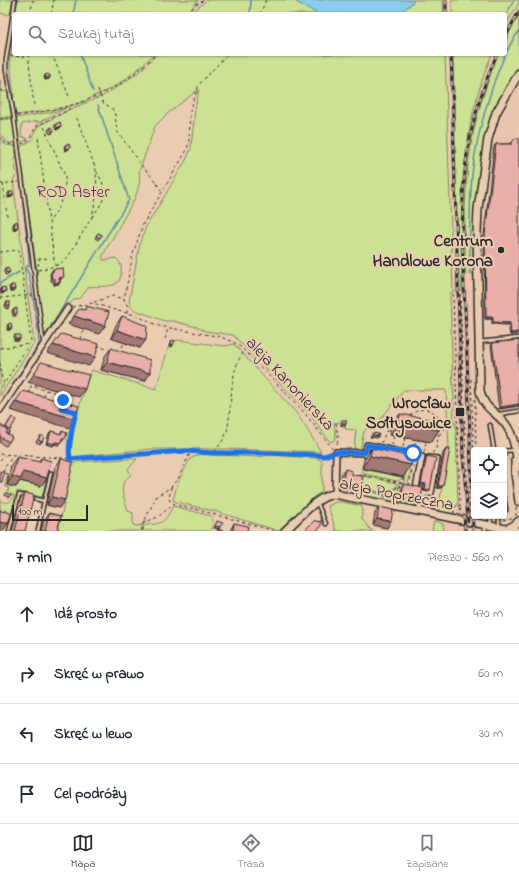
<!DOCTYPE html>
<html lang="pl">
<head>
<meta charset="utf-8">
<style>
	:root { --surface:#fff; --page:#f6f6f7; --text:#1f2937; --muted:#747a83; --line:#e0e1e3; --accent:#2b2b2b }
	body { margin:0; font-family:"Indie Flower",sans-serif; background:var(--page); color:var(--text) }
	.controls { position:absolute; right:12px; bottom:12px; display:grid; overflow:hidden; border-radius:4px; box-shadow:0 1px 3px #0004 }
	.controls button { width:36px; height:36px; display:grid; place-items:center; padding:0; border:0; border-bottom:1px solid var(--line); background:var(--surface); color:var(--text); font:20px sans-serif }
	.scale { position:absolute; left:12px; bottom:10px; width:76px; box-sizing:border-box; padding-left:4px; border:2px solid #2b2b2b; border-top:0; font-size:11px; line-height:14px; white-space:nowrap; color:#2b2b2b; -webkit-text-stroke:3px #eacdb1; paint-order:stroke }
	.stop { position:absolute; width:12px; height:12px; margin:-9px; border:3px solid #1a73e8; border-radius:50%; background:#fff }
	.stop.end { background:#1a73e8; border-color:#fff; box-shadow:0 1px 4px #0008 }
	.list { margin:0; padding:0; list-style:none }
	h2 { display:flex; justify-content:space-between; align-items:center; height:52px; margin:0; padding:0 16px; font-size:17px }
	h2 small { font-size:13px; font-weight:400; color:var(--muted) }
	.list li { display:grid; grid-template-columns:26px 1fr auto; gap:12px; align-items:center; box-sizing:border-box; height:60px; padding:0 16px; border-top:1px solid var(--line) }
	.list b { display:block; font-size:15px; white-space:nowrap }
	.list em { font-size:13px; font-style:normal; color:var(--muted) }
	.icon { flex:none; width:22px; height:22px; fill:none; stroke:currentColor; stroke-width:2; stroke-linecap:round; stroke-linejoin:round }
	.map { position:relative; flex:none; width:519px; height:531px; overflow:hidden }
	.search { position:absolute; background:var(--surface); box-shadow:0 1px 3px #0004; left:12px; right:12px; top:12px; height:44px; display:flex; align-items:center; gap:10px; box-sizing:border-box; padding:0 14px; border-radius:4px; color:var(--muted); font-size:15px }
	.sheet { height:292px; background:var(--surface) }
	nav { display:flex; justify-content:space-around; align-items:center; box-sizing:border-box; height:56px; border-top:1px solid var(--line); background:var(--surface); font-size:11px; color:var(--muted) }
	nav a { display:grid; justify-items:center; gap:2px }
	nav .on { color:var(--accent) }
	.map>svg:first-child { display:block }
	.built { fill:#eac4af }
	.green { fill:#cde195; stroke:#7c8660 }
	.water { fill:#8acceb; stroke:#648c9e }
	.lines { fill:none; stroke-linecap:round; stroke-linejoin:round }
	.stream { stroke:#648c9e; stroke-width:1.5 }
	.lane-casing { stroke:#2b2b2b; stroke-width:5.5 }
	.street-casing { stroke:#2b2b2b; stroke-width:8 }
	.secondary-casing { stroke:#2b2b2b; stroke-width:10 }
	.path { stroke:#2b2b2b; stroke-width:1; stroke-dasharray:3 3; stroke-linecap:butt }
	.lane { stroke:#eacdb1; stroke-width:2.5 }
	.street { stroke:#eacdb1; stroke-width:5 }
	.secondary { stroke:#eacdb1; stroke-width:7 }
	.rail-casing { stroke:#2b2b2b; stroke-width:3 }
	.rail { stroke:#eacdb1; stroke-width:1.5; stroke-dasharray:4.5; stroke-linecap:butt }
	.wall { fill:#c99691; stroke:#2b2b2b }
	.shaded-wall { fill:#a47a76; stroke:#2b2b2b }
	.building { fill:#eaafa9; stroke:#2b2b2b }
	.route { stroke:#1a73e8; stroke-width:5 }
	.poi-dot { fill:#2b2b2b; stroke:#eacdb1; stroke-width:1.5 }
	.labels { text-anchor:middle; stroke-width:4; stroke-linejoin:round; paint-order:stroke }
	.park-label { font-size:17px; fill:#3b3d36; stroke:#eacdb1 }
	.poi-label { font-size:17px; font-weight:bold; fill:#2b2b2b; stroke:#eacdb1; text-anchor:end }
	.street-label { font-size:17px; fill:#2b2b2b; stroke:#eacdb1 }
</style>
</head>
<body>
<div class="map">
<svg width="519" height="531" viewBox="0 0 519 531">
	<rect width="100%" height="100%" fill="#eacdb1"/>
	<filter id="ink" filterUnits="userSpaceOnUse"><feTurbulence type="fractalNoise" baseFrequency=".025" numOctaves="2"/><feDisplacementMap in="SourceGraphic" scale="8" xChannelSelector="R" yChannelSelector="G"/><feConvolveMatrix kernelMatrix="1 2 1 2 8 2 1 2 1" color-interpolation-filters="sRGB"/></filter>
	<g filter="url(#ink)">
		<g class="built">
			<path d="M519 83V413L502 415 490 406 485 399 483 388 481 230 483 206 496 128 501 114Z"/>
			<path d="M448 276H473L476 405 497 421 502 450H474V516H483L482 531H444L443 524H451L452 511Z"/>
			<path d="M504 460 513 514 504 513Z"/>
		</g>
		<g class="green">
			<path d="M0 0H13L10 15 0 13Z"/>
			<path d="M18 0H198L187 14H15Z"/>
			<path d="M207 0H293L318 14H190Z"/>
			<path d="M414 0H443L444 14H398L411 4Z"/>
			<path d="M452 0H519V3L505 26V14H452Z"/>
			<path d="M519 15V66L498 101 492 113 487 129 483 148 474 216 473 274H466C464 231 464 188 471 145 476 114 487 84 498 54H505V41Z"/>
			<path d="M14 23V54H154C137 71 116 89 93 96 82 108 32 113 15 115L13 98 14 97 10 61Z"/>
			<path d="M157 54H445L453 292 450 293 453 390 454 399 452 401 454 404 453 420H454V424H456L458 505 454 507 453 514 438 511 449 447 446 390H404L376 425 371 424 364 431 360 450H354L356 430 345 429 346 421 334 423C335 430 339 441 330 442L309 413 233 335 205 331 197 327 173 321H165L135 310 131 307 129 301 140 243 146 227 186 160 191 148 195 109 199 89 167 114 155 126 139 172C141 181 138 190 135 198L103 255V260H107L116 258C120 262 122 266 121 272 121 291 101 285 89 287L80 298 75 299 68 305 46 338 44 337 36 275 38 272 36 266 20 148 22 146 32 140 34 133 38 126 71 109 105 95 138 73Z"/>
			<path d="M453 54H492C459 130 461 210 462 291H460L458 260Z"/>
			<path d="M0 80 2 92 9 91 13 116 0 118Z"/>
			<path d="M66 108 38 123V121L22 124 21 136 28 139 22 142 19 139 16 118 52 112Z"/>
			<path d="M13 118 16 140 14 143H8L0 134V120Z"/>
			<path d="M0 138 6 145 14 146 17 149 14 161 17 174 13 181 34 343 0 396Z"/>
			<path d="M177 340 225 346 234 344 298 415 321 452 226 449H152L72 457 70 451 73 433 71 431 91 370 156 389 170 342Z"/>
			<path d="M200 454 258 457 270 455 317 458 322 461V492L315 496 279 531 214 511 176 502 173 500 178 482 190 459Z"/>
			<path d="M126 459H137L128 469 131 475C116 485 124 497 128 511L133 513V525L136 526 142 525 141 531H58L72 467 76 462Z"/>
			<path d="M50 463 42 497 17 491 10 520 0 518V500C6 505 12 502 14 495L10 494 9 496 7 495 9 488 5 486 7 476 8 477 7 485 16 487 17 480 41 486Z"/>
			<path d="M362 469 402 477V479L397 481 365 474 362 471Z"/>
			<path d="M407 469 411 471 407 487 403 486Z"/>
			<path d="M360 475 369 477V478L371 477 399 484 388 493C374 493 365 488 360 475Z"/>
			<path d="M361 487H366L372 492 385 495V497L381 500 364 496V495L359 494Z"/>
			<path d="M398 487 399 488 395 503 383 500Z"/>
			<path d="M398 499V500L417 504 414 507 398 503Z"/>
			<path d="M336 502H342L362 506V519L370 529 373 531H336L328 506Z"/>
			<path d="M173 506 211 516 213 524 210 531H143L144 525C163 524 164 523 173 506Z"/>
			<path d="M434 521 443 524 444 531H432Z"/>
		</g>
		<path class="water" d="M293 0H414L411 4 398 14H318Z"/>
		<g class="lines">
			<g class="stream">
				<path d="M73 14 76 0"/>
				<path d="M250 14 251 0"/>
				<path d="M505 17 514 0"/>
				<path d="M80 54 93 91"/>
				<path d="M470 273C470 246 469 218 471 191 472 158 480 126 490 95 497 72 505 50 519 31"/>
				<path d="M0 283 19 272"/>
				<path d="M45 336 129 200 98 105"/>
				<path d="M0 405 39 344 38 331 33 298 29 274 25 268 29 265V257L23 203"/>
			</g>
			<g class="lane-casing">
				<g id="lane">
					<path d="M15 0 6 60V70L14 117 43 340 44 343"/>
					<path d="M479 342 519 338"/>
					<path d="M499 414 519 411"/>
					<path d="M490 425 494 450"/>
					<path d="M504 451 514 450"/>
					<path d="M31 498 44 501 38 531"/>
					<path d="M504 498 506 510"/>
					<path d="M44 501 51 473"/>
					<path d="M317 502 326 524"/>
					<path d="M490 516 491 525"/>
					<path d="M485 525V531"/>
					<path d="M499 527V516"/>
					<path d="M9 531 19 495 24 496"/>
				</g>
			</g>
			<g class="street-casing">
				<g id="street">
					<path d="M0 410 68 308"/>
					<path d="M371 458 368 457 365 453 367 445 422 457 416 488 423 494 419 511"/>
					<path d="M423 494 431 493 437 459 429 458"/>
					<path d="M335 495 336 452 365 453"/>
				</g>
			</g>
			<g class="secondary-casing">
				<g id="secondary">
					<path d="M519 73 496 113 488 139 478 209 477 232 480 391C484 411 499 412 508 428 515 439 516 455 519 467"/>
					<path d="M515 461V473L519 502"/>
					<path d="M506 529 513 526 519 521"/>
					<path d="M285 531C298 519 317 496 334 494L516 531"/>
				</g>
			</g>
			<g class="path">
				<path d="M196 5 204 0"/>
				<path d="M30 14 33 0"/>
				<path d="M51 14 54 0"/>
				<path d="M188 14 200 0"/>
				<path d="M260 14 266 0"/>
				<path d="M28 54 34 105"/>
				<path d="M52 54 70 99"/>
				<path d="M10 56 28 57"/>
				<path d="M98 90 103 103 112 108 115 115 117 131 142 166 153 178 161 190"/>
				<path d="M0 91 5 90"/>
				<path d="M17 116C77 106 111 99 156 54"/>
				<path d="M0 119 10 118"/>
				<path d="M44 127 65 176C66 193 59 208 50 221"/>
				<path d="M0 136C4 142 6 145 14 144"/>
				<path d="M38 138 55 266"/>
				<path d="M21 144C33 141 30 132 38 125L68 110 71 106"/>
				<path d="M0 184 19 182"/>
				<path d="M3 184 7 216"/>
				<path d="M92 217C106 198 109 193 97 172"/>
				<path d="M0 252 19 250 31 341 0 390"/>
				<path d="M38 266 39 259 50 258"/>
				<path d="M38 270C51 267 58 267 68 257L92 217 97 193 96 170 76 116"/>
				<path d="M453 294 460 506 454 507V513"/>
				<path d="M460 294 466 461 470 514"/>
				<path d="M0 298 33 295"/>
				<path d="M94 302 113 296 123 299"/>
				<path d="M72 307 93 303 118 311 135 315 159 326 221 337 235 343 242 348 303 411 332 448"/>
				<path d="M127 312 128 307 124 299 133 254 143 224 187 150 189 141 190 111 198 87 202 81 228 54"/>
				<path d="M81 339 84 329"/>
				<path d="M165 339 168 328"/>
				<path d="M97 346 110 350"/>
				<path d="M98 346 100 340"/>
				<path d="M122 347 124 343"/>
				<path d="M0 348 29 344"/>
				<path d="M0 363 2 380 4 383"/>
				<path d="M72 372 73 367"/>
				<path d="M471 379 474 461"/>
				<path d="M29 394 31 386 64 395 62 403"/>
				<path d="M44 397 46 390"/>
				<path d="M475 399 476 450"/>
				<path d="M63 401 68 402"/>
				<path d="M410 416C418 408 427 407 436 414L438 421"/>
				<path d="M336 423 338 436 337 446"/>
				<path d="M439 435 452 422"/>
				<path d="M381 443 390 424 396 419"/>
				<path d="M392 445 394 436"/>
				<path d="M403 447 405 437"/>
				<path d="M414 451 416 439"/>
				<path d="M215 452C219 445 225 439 227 431 232 410 229 365 245 351"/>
				<path d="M424 452 426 442"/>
				<path d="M432 453 436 449 439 430"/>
				<path d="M0 454 76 459 186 451 214 453H269L316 455 324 456 330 454"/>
				<path d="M506 454 509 460"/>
				<path d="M70 458C68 449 71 429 74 420"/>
				<path d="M0 460 5 455"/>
				<path d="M8 474 3 473 5 467 13 456"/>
				<path d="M360 476 359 475H362L402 483"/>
				<path d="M362 480 365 486"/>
				<path d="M361 486C365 487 367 489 371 490 378 494 383 493 390 499"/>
				<path d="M402 486 404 474"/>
				<path d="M409 486 414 460"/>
				<path d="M171 487 169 500 176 505 195 509 275 531"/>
				<path d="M386 497 398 486 402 487"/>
				<path d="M397 500 400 483"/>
				<path d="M516 507V516"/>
				<path d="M460 508 461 513"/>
				<path d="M503 520 512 518"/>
				<path d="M143 523 158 517 170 507 175 505"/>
				<path d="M142 531 143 524 156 497 171 487 179 477 190 453"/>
			</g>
			<use href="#lane" class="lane"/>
			<use href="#street" class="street"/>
			<use href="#secondary" class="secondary"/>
			<g class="rail-casing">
				<g id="rail">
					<path d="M446 0V14"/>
					<path d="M505 37 519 11"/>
					<path d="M451 54 463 455 468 521"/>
					<path d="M464 515 465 531"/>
					<path d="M473 531C471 465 469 400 466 334 464 277 459 218 466 162 471 124 482 88 497 54"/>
				</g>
			</g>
			<use href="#rail" class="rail"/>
		</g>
		<g class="wall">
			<path d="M45 75 49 79 45 80 44 77Z"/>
			<path d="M56 124 61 126 60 128 56 130 54 126Z"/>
			<path d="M50 128 53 133 50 134 48 130Z"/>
			<path d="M512 142 517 334 510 335 508 325 492 324V319H485L484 236 494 146 496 144H510Z"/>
			<path d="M65 145 70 147 69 149 65 151 64 147Z"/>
			<path d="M9 192 13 195 12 197 8 198V194Z"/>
			<path d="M15 222 16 229 13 230V224Z"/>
			<path d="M98 233 102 235 98 240 95 238Z"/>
			<path d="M5 269 10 272 8 274 5 275 4 271Z"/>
			<path d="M53 269 62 279H60V282L59 284 54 285 53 281H51L50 274Z"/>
			<path d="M11 285 15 289 13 292H10L9 287Z"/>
			<path d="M1 288 6 291 4 293 1 294 0 289Z"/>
			<path d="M7 302 10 306 9 308 6 309 5 304Z"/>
			<path d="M14 309 16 316H13L12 311Z"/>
			<path d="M122 316 140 348 111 338 116 325Z"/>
			<path d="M8 324 12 328 10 330H7V326Z"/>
			<path d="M15 335 19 341H14V337Z"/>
			<path d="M519 340V406L499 409 491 345 492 343Z"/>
			<path d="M111 348 150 373 145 381 101 370 105 356Z"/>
			<path d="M400 414 431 442 389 435 391 426Z"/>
			<path d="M12 417 10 430 8 434 12 437 6 446 0 443V425L5 428Z"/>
			<path d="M51 431 60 434 62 431 63 441H61L59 445 54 444 53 446 46 444 49 433Z"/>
			<path d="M41 435 42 442 40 444 36 442Z"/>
			<path d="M372 448 403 477 362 468 364 460Z"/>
			<path d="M446 449 441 488H437L443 453Z"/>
			<path d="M427 456 430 490 428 492 424 491V486L420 485 425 459Z"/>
			<path d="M17 457 38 462 41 458V486L20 481 16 487 7 485 11 465Z"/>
			<path d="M61 459 59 508 47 505 55 467Z"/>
			<path d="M345 469 352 475 358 491 339 488 342 473Z"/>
			<path d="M405 484 417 504 398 500 399 493Z"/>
			<path d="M25 493V531H12L20 499Z"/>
			<path d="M379 507 387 528 373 525 375 513Z"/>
			<path d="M49 513 57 531H41L43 522Z"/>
			<path d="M234 523 247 531H230Z"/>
		</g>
		<g class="shaded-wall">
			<path d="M50 77 49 79 45 80 46 78Z"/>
			<path d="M61 126 60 128 56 130 57 128Z"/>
			<path d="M70 147 69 149 65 151 66 149Z"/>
			<path d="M13 195 12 197 8 198 10 196Z"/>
			<path d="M18 227 16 229 13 230 14 228Z"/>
			<path d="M60 282 59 284 54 285 55 283Z"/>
			<path d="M15 289 13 292H10L11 290Z"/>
			<path d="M6 291 4 293 1 294 2 292Z"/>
			<path d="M74 316 105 326 99 334 68 324Z"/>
			<path d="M486 317H493L492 319H485Z"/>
			<path d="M493 322 510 323 508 325 492 324Z"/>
			<path d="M9 328H12L10 330H7Z"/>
			<path d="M117 330 146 340 140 348 111 338Z"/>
			<path d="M518 332 517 334 510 335 511 333Z"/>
			<path d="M15 339H20L19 341H14Z"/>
			<path d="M171 344 173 345 172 347 169 346Z"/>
			<path d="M53 345 95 357 89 366 47 353Z"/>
			<path d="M107 362 150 373 145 381 101 370Z"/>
			<path d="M34 374 85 389 79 397 28 382Z"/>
			<path d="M15 402 75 419 69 428 10 410Z"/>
			<path d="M519 404V406L499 409 501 407Z"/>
			<path d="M342 423H346L345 426 340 425Z"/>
			<path d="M398 423 439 430 431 442 389 435Z"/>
			<path d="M372 435 378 436 377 438 370 437Z"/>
			<path d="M48 442H55L61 443 59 445 54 444 53 446 46 444Z"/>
			<path d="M370 456 411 465 403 477 362 468Z"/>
			<path d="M23 472 47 478 41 486 20 481 16 487 7 485 12 476Z"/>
			<path d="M342 483 361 487 358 491 339 488Z"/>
			<path d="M421 483 426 484 424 486 420 485Z"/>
			<path d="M438 486H443L441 488H437Z"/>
			<path d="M425 489 430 490 428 492 424 491Z"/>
			<path d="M402 494 421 498 417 504 398 500Z"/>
			<path d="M52 497 65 500 59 508 47 505Z"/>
			<path d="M377 519 391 521 387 528 373 525Z"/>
			<path d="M0 522 8 523 3 531H0Z"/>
			<path d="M215 526 220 527 219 529 214 528Z"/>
		</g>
		<g class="building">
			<path d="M47 74 48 75H50V77L46 78 45 75Z"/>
			<path d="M60 122 61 126 57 128 56 124Z"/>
			<path d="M52 127 54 131 52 132 50 128Z"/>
			<path d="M517 137 519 139V318L518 332 511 333 510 323 493 322V317H486L485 234 496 144H512V142Z"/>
			<path d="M69 144 70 147 66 149 65 145Z"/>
			<path d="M9 192H13V195L10 196Z"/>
			<path d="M17 221 18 227 14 228 15 222Z"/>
			<path d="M98 233 102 235 100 238 96 236Z"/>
			<path d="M8 268 10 272 7 273 5 269Z"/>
			<path d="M63 268 64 277 59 278 60 282 55 283V279H52L51 272H53V269Z"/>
			<path d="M11 285H14L15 289 11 290Z"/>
			<path d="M5 287 6 291 2 292 1 288Z"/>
			<rect x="7" y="302" width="3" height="4"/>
			<path d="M86 306 109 312 105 326 74 316 79 309 85 310Z"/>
			<path d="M17 308V314H14V309Z"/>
			<path d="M122 316 147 326 146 340 117 330Z"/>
			<path d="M11 323 12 328H9L8 324Z"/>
			<path d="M61 334 99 344 95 357 53 345Z"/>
			<rect x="15" y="335" width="5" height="4"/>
			<path d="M172 340 175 341 173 345 171 344Z"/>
			<path d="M519 340V404L501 407 492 343Z"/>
			<path d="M111 348 150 360V373L107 362Z"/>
			<path d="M41 362 89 375 85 389 34 374Z"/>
			<path d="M23 391 79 406 75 419 15 402Z"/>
			<path d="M400 414 441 421 439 430 398 423Z"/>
			<path d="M12 417 16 420 10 430 6 427Z"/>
			<rect x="342" y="420" width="4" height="3"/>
			<path d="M0 425 8 430 6 433 12 437 9 442 0 437Z"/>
			<path d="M51 431 61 434 62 431 67 433 65 439 62 438 61 443 55 442 54 444 48 442Z"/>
			<path d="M372 433 379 434 378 436 372 435Z"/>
			<path d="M41 435 44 437 42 442 38 440Z"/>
			<path d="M372 448 413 457 411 465 370 456Z"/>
			<path d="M446 449H450L443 486H438L445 451H446Z"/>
			<path d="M427 456 436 458 430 490 425 489 426 484 421 483Z"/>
			<path d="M17 457 40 462 41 458 51 461 47 478 23 472 21 479 12 476Z"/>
			<path d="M61 459 73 462 65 500 52 497Z"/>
			<path d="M345 469 352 471V475L363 476 361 487 342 483Z"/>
			<path d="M0 471 4 472 2 482H0Z"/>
			<path d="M405 484 423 488 421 498 402 494 403 487Z"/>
			<path d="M6 493 11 495 8 498V496H5Z"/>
			<path d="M25 493 34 495 25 531H15Z"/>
			<path d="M379 507 393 510 391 521 377 519Z"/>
			<path d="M0 510H1V511L5 512V510L7 511V512L10 513 11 515 8 523H5L0 522Z"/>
			<path d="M49 513 61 516 57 531H45Z"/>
			<path d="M323 519 321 524V527L316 531H304L315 520 317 522 318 521 319 522Z"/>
			<path d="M217 521 223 523 220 527 215 526Z"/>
			<path d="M234 523 248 526 247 531H237L233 530Z"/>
			<path d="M218 529 223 531H217Z"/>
		</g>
	</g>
	<g class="lines" filter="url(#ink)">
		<path class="route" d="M63 400 61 408 76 412C73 425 67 446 70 459L186 451 214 453H269L316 455 324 456 336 452 365 453 367 445 402 452V451L413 453"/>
	</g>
	<g class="poi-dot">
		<circle cx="501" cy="250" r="4"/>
		<rect x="455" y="407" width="10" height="10" rx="2"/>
	</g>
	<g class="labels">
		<g class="park-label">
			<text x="73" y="197">ROD Aster</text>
		</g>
		<g class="poi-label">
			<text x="493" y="246">Centrum<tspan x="493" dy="20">Handlowe Korona</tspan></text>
			<text x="451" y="408">Wrocław<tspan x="451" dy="20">Sołtysowice</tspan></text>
		</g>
		<g class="street-label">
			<text transform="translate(291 383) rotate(47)" y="6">aleja Kanonierska</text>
			<text transform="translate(397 493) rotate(11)" y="6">aleja Poprzeczna</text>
		</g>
	</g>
</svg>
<div class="controls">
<button><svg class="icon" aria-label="locate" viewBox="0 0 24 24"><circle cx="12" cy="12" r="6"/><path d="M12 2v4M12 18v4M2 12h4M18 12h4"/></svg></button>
<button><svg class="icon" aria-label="layers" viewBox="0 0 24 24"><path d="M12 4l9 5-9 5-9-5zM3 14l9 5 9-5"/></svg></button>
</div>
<div class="scale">100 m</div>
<div class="stop" style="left:413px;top:453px"></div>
<div class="stop end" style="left:63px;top:400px"></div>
<div class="search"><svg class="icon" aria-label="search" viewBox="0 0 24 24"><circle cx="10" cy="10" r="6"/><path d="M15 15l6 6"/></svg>Szukaj tutaj</div>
</div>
<section class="sheet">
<h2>7 min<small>Pieszo · 560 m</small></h2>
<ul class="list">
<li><svg class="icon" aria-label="ahead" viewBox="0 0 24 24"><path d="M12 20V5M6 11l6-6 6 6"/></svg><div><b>Idź prosto</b></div><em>470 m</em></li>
<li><svg class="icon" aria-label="right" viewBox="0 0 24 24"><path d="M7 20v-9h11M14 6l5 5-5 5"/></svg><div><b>Skręć w prawo</b></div><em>60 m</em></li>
<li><svg class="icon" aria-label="left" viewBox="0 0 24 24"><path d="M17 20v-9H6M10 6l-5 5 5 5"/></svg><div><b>Skręć w lewo</b></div><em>30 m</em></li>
<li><svg class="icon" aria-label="arrive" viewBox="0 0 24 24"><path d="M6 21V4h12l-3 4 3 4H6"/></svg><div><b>Cel podróży</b></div></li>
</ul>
</section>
<nav>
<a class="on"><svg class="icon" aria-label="map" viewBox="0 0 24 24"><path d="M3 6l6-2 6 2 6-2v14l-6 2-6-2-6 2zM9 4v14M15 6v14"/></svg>Mapa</a>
<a><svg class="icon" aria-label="directions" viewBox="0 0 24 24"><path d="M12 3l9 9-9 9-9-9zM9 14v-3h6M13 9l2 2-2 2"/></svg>Trasa</a>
<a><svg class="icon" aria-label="saved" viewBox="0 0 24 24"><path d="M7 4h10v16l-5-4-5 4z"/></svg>Zapisane</a>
</nav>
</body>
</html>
